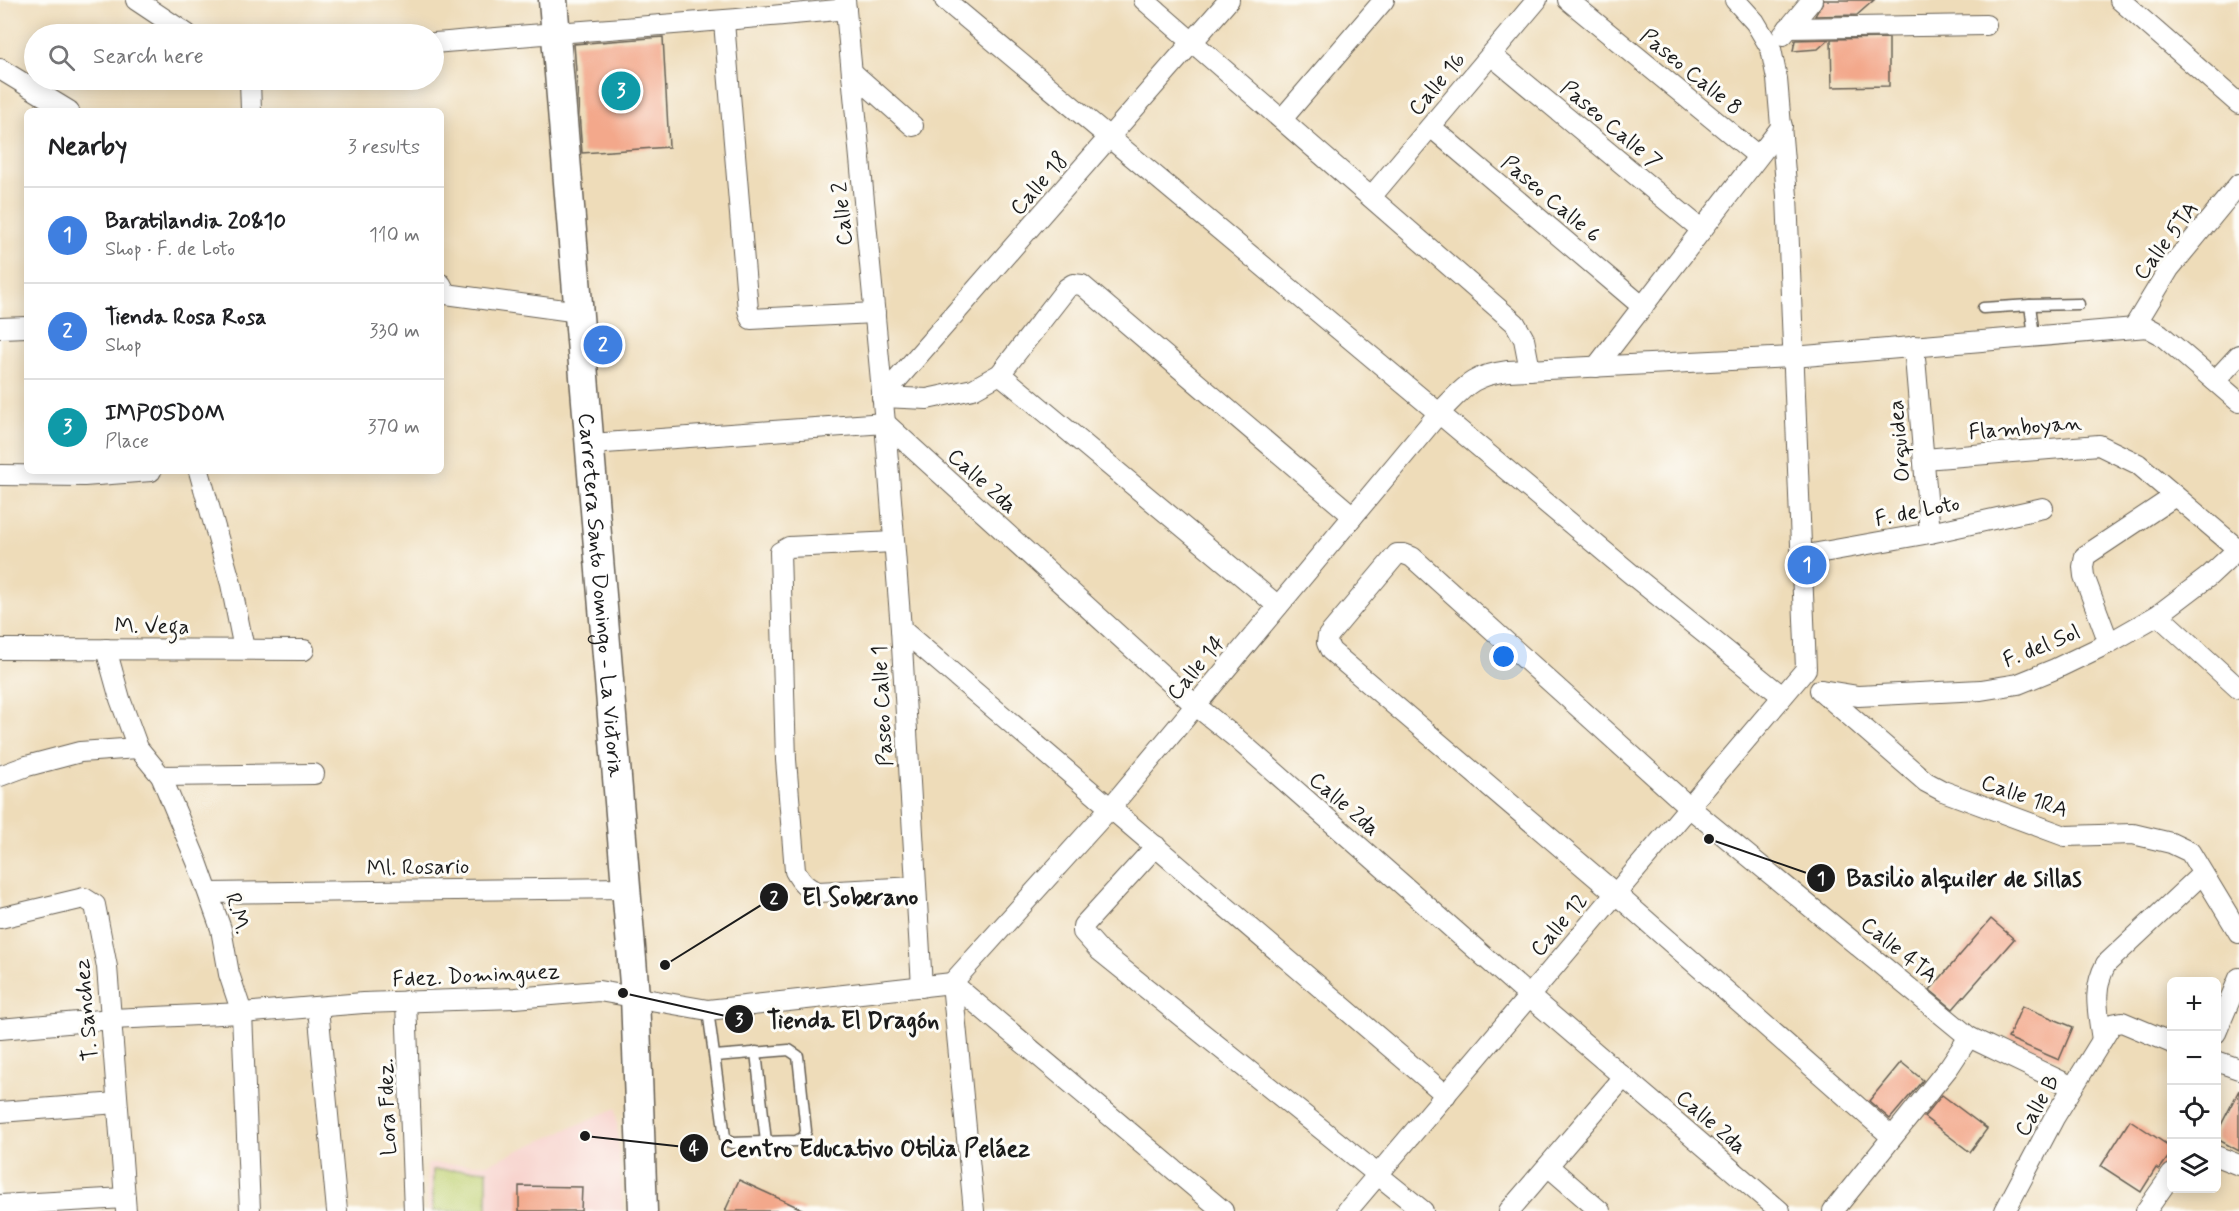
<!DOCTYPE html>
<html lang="en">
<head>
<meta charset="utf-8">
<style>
	:root { --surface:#fff; --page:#f2f2f2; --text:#202124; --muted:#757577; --line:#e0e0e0; --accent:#1f6fb2 }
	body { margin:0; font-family:Mynerve,sans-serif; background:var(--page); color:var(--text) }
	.controls { position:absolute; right:18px; bottom:18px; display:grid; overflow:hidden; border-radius:9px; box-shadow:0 3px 15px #0003 }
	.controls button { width:54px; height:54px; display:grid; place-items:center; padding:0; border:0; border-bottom:2px solid var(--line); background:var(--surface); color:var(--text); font:30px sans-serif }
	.you { position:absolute; left:1504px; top:657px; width:21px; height:21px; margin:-15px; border:4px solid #fff; border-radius:50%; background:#1a73e8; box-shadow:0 0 0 9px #1a73e833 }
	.badge { display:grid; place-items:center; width:39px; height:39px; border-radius:50%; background:var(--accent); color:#fff; font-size:20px; font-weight:700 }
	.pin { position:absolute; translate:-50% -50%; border:3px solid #fff; box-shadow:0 2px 6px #0006 }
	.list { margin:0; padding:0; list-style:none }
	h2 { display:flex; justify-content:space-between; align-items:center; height:78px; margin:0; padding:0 24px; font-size:26px }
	h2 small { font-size:20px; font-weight:400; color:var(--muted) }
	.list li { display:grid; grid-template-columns:39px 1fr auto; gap:18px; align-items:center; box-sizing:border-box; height:96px; padding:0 24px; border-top:2px solid var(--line) }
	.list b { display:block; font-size:22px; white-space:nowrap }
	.list p { margin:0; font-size:20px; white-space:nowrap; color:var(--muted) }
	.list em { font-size:20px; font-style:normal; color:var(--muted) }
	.icon { flex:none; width:33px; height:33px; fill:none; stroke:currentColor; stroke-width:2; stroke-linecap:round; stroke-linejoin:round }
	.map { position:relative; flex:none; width:2239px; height:1211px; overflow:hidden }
	.search { position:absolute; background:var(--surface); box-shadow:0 3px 15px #0003; left:24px; top:24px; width:420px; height:66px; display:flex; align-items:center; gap:15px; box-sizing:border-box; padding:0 21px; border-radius:33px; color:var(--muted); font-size:22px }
	.panel { position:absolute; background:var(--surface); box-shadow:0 3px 15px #0003; left:24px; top:108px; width:420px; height:366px; border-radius:9px }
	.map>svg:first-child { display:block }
	.built { fill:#f7d0ca }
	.green { fill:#c0d173; stroke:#6e7648; stroke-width:1.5 }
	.building { fill:#f3a88b }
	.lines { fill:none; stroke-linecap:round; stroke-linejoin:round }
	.service-casing { stroke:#665f53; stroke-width:13 }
	.minor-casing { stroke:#665f53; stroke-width:22 }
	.secondary-casing { stroke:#665f53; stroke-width:31 }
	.service { stroke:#fff; stroke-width:10 }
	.minor { stroke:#fff; stroke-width:20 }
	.secondary { stroke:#fff; stroke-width:28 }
	.labels { text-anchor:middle; stroke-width:6; stroke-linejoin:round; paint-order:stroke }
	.street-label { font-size:22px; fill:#1c1c1c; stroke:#fdfcf7 }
	.leader { fill:none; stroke:#1c1c1c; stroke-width:2 }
	.callout-dot { fill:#1c1c1c; stroke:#fdfcf7; stroke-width:2 }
	.mark-label { font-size:18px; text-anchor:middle; font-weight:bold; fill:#fff }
	.callout-label { font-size:24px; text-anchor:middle; font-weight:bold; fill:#1c1c1c; stroke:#fdfcf7; stroke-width:6; stroke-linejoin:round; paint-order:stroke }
</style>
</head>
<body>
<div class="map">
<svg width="2239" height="1211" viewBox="0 0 2239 1211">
	<rect width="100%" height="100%" fill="#fdfcf7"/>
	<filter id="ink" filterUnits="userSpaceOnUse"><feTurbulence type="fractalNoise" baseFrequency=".0167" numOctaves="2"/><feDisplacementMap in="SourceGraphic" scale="12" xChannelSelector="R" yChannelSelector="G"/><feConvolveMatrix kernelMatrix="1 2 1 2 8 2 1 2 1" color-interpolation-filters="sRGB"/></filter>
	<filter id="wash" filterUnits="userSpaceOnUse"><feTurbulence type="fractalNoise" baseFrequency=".008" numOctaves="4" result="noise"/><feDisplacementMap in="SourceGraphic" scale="24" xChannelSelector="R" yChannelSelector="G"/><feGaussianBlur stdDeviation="1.35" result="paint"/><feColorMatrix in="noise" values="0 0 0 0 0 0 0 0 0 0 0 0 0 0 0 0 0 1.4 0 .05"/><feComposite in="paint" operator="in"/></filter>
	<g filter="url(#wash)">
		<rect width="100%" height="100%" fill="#eedcb9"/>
		<path class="built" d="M616 1108 623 1211H428L427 1164H487Z"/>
		<rect class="green" x="433" y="1170" width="54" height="41"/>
		<g id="blocks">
			<g class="building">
				<path d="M1824 0H1874L1857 15 1815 16Z"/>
				<path d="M663 37 669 147 582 153 574 44Z"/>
				<path d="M1889 38V86L1832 87 1831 39Z"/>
				<path d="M1829 39 1818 49 1793 51 1795 40Z"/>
				<path d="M1991 919 2014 939 1953 1009 1930 990Z"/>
				<path d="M2022 1006 2073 1027 2059 1060 2008 1038Z"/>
				<path d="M1901 1062 1923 1080 1890 1119 1869 1101Z"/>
				<path d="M2239 1090V1151L2217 1139V1133Z"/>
				<path d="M1942 1095 1987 1129 1970 1152 1924 1117Z"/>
				<path d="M2130 1120 2172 1148V1152L2159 1170 2156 1168 2141 1192 2101 1166Z"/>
				<path d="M739 1180 806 1211H725Z"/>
				<path d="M519 1186 582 1187 581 1211H519Z"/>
			</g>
		</g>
	</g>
	<g filter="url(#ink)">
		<use href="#blocks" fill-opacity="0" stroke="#665f53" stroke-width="1.5"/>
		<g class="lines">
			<g class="service-casing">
				<g id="service">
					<path d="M2030 305 2079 304"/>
					<path d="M1983 308 2030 305 2034 336"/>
					<path d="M708 1010 725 1137 727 1141 733 1143 796 1141 804 1137 806 1131 798 1056 789 1050 715 1056"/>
					<path d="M756 1052 766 1142"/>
				</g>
			</g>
			<g class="minor-casing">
				<g id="minor">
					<path d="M136 0 187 34"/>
					<path d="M845 0 885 423 901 629 922 987"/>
					<path d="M945 0 1630 573 1782 696"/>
					<path d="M1144 0 1515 323 1524 339 1530 370"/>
					<path d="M1568 0 1758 156"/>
					<path d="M2120 0 2239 104"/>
					<path d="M724 22 748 310 751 319 875 313"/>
					<path d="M1788 28 1986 25"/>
					<path d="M1783 35 1812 0"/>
					<path d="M434 43C571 31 709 23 846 9"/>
					<path d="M1491 55 1702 230"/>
					<path d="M0 69 69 111"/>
					<path d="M852 72 913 126"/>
					<path d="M250 80 251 111"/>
					<path d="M1282 119 1384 0"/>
					<path d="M1431 127 1643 307"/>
					<path d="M1371 197 1537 0"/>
					<path d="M441 284 446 294 579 312"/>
					<path d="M2134 327 2169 269 2239 184"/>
					<path d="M0 328 27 327"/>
					<path d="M1914 346 1930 533"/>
					<path d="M1596 367 1782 126"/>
					<path d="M1000 374 1278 606"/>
					<path d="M2215 381 2239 355"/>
					<path d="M882 397 927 399 973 389 1000 374 1067 288 1073 284 1082 285 1353 516"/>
					<path d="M882 397 1229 0"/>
					<path d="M885 423 1195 705 1236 738 1529 996 1780 1211"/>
					<path d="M591 444 885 423"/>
					<path d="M1924 459 2099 445 2138 464 2239 550"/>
					<path d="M199 471 231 584 244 649"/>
					<path d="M0 475 84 476 151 471"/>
					<path d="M894 542 789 547 780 552 786 760 795 871C801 882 806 888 818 892L916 887"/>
					<path d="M1801 556 1930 533 2043 508"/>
					<path d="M2158 615 2239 689"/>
					<path d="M901 629 1446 1095"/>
					<path d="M2109 643 2084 576 2083 567 2085 556 2175 496"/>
					<path d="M0 649 304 650"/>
					<path d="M106 649 120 699 138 748 161 776 197 862 221 929 229 974 242 1013 250 1211"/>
					<path d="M1820 690 1926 782 1943 791 2065 836 2133 834 2171 843 2190 852 2239 933"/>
					<path d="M1821 690 1858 696 1981 690 2018 684 2055 669 2109 643 2158 615 2208 577 2238 549"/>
					<path d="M0 776 27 766 80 752 138 748"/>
					<path d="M161 776 314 774"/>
					<path d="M1156 846 1083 926V932L1100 951 1423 1211"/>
					<path d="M209 893 627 888"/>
					<path d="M0 918 84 898 95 905 107 967 126 1211"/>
					<path d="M952 983 1111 807 1439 413C1465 387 1470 376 1508 371L1793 357 2147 327 2160 334 2239 402"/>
					<path d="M952 983 1223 1211"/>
					<path d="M952 983 974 1211"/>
					<path d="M406 1001 414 1211"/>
					<path d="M318 1008 337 1211"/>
					<path d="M0 1029 112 1019 242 1013 363 1003 515 998 599 991 708 1010 952 983"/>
					<path d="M2216 1033 2239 978"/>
					<path d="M2102 1040C2098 1011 2092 990 2106 964L2202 874"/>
					<path d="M2216 1061 2239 1069"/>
					<path d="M0 1112 117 1103"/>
					<path d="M1892 1137 1616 894 1331 651 1327 643 1328 636 1397 554H1404L1412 557 1689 807 1969 1037 2073 1087"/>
					<path d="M2216 1156 2239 1165"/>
					<path d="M1548 1166 1600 1211"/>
					<path d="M0 1205 125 1198"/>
					<path d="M1347 1211 1806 669 1787 196 1777 79 1771 49 1755 22 1735 0"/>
					<path d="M1509 1211 1624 1077"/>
					<path d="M1833 1211 1949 1067 1969 1037"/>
					<path d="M2005 1211 2054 1118 2112 1024 2122 1022 2172 1043"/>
					<path d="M2146 1211 2172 1174"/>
				</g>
			</g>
			<g class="secondary-casing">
				<g id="secondary">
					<path id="s1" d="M553 0 635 996 643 1211"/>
				</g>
			</g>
			<use href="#service" class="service"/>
			<use href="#minor" class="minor"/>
			<use href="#secondary" class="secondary"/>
		</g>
	</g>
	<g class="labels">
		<g class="street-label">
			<text transform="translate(1692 71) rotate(39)" y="8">Paseo Calle 8</text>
			<text transform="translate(1436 83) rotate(-50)" y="8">Calle 16</text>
			<text transform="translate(1612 124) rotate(40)" y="8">Paseo Calle 7</text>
			<text transform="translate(1038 183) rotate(-49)" y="8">Calle 18</text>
			<text transform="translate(1552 198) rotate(40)" y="8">Paseo Calle 6</text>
			<text transform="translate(841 214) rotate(-95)" y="8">Calle 2</text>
			<text transform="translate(2165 240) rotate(-53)" y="8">Calle 5TA</text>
			<text transform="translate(2025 426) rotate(-5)" y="8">Flamboyan</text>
			<text transform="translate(1898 441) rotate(-95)" y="8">Orquidea</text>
			<text transform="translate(983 480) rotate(42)" y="8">Calle 2da</text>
			<text transform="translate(1917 510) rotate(-11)" y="8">F. de Loto</text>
			<text dy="8" stroke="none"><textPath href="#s1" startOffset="597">Carretera Santo Domingo - La Victoria</textPath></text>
			<text transform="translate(152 625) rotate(1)" y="8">M. Vega</text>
			<text transform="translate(2041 645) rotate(-22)" y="8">F. del Sol</text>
			<text transform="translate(1195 667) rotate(-50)" y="8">Calle 14</text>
			<text transform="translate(881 706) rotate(-93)" y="8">Paseo Calle 1</text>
			<text transform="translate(2025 795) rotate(19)" y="8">Calle 1RA</text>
			<text transform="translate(1345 803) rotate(41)" y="8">Calle 2da</text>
			<text transform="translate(418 866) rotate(-1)" y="8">Ml. Rosario</text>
			<text transform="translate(239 913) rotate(74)" y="8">R.M.</text>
			<text transform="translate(1558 924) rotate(-50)" y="8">Calle 12</text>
			<text transform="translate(1900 949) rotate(39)" y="8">Calle 4TA</text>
			<text transform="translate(476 974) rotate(-3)" y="8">Fdez. Dominguez</text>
			<text transform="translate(85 1010) rotate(-95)" y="8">T. Sanchez</text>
			<text transform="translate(2036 1105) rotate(-60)" y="8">Calle B</text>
			<text transform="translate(386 1107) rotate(-92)" y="8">Lora Fdez.</text>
			<text transform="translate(1712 1121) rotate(41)" y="8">Calle 2da</text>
		</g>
	</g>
	<path class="leader" d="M1709 839L1821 878M665 965L774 897M623 993L739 1019M585 1136L694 1148"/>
	<g class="callout-dot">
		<circle cx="1709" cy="839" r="6"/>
		<circle cx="665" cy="965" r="6"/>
		<circle cx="623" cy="993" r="6"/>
		<circle cx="585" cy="1136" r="6"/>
		<circle cx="1821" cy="878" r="15"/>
		<circle cx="774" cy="897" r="15"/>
		<circle cx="739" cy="1019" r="15"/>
		<circle cx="694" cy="1148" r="15"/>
	</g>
	<g class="mark-label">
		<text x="1821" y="884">1</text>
		<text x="774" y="903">2</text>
		<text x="739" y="1025">3</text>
		<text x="694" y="1154">4</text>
	</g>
	<g class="callout-label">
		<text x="1964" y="886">Basilio alquiler de sillas</text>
		<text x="860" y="905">El Soberano</text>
		<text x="853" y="1028">Tienda El Dragón</text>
		<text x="875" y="1156">Centro Educativo Otilia Peláez</text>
	</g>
</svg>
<div class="controls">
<button>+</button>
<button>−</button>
<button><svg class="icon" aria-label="locate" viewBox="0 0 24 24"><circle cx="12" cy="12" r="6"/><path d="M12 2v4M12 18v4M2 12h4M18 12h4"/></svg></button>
<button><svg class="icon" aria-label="layers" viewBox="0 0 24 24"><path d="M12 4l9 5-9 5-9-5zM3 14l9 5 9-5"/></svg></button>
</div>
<div class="you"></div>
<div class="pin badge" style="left:1807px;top:565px;background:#3f7fe0">1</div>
<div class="pin badge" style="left:603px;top:345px;background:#3f7fe0">2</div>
<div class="pin badge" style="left:621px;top:91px;background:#0f9aa8">3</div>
<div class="search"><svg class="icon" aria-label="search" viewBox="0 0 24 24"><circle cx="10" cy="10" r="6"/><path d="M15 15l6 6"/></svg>Search here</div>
<section class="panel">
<h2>Nearby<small>3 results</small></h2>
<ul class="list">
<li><span class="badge" style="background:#3f7fe0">1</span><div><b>Baratilandia 20&amp;10</b><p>Shop · F. de Loto</p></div><em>110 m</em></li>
<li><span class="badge" style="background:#3f7fe0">2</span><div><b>Tienda Rosa Rosa</b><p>Shop</p></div><em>330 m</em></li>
<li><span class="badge" style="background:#0f9aa8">3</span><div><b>IMPOSDOM</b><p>Place</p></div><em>370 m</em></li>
</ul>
</section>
</div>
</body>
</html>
